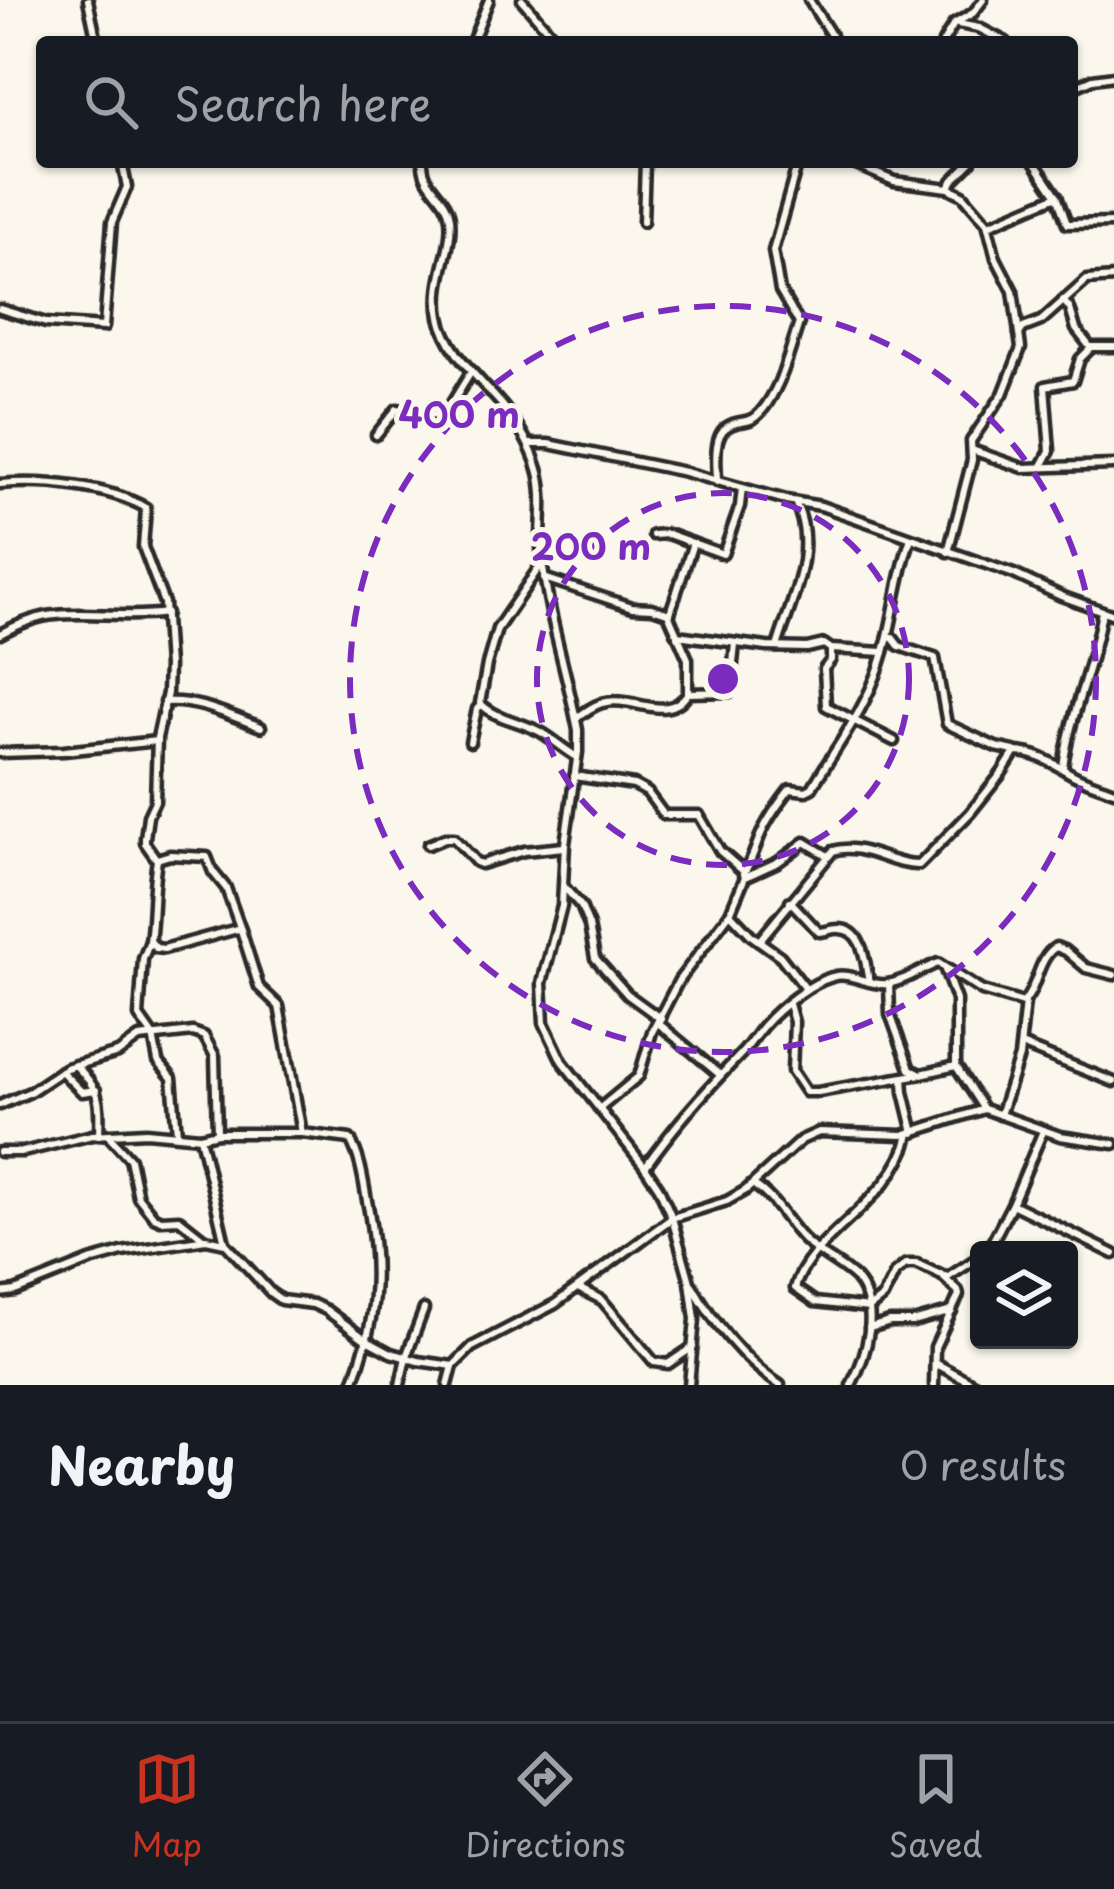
<!DOCTYPE html>
<html lang="en">
<head>
<meta charset="utf-8">
<style>
	:root { --surface:#171b24; --page:#20242c; --text:#f1f3f6; --muted:#9ea1a6; --line:#363941; --accent:#c8321e }
	body { margin:0; font-family:"Playpen Sans",sans-serif; background:var(--page); color:var(--text) }
	.controls { position:absolute; right:36px; bottom:36px; display:grid; overflow:hidden; border-radius:12px; box-shadow:0 3px 9px #0004 }
	.controls button { width:108px; height:108px; display:grid; place-items:center; padding:0; border:0; border-bottom:3px solid var(--line); background:var(--surface); color:var(--text); font:60px sans-serif }
	.list { margin:0; padding:0; list-style:none }
	h2 { display:flex; justify-content:space-between; align-items:center; height:156px; margin:0; padding:0 48px; font-size:51px }
	h2 small { font-size:39px; font-weight:400; color:var(--muted) }
	.icon { flex:none; width:66px; height:66px; fill:none; stroke:currentColor; stroke-width:2; stroke-linecap:round; stroke-linejoin:round }
	.map { position:relative; flex:none; width:1114px; height:1385px; overflow:hidden }
	.search { position:absolute; background:var(--surface); box-shadow:0 3px 9px #0004; left:36px; right:36px; top:36px; height:132px; display:flex; align-items:center; gap:30px; box-sizing:border-box; padding:0 42px; border-radius:12px; color:var(--muted); font-size:45px }
	.sheet { height:336px; background:var(--surface) }
	nav { display:flex; justify-content:space-around; align-items:center; box-sizing:border-box; height:168px; border-top:3px solid var(--line); background:var(--surface); font-size:33px; color:var(--muted) }
	nav a { display:grid; justify-items:center; gap:6px }
	nav .on { color:var(--accent) }
	.map>svg:first-child { display:block }
	.lines { fill:none; stroke-linecap:round; stroke-linejoin:round }
	.street-casing { stroke:#2b2b2b; stroke-width:15 }
	.street { stroke:#fbf7ec; stroke-width:6 }
	.ring { fill:none; stroke:#7b2cbf; stroke-width:6; stroke-dasharray:21 15 }
	.centre { fill:#7b2cbf; stroke:#fbf7ec; stroke-width:6 }
	.ring-label { font-size:36px; text-anchor:middle; font-weight:bold; fill:#7b2cbf; stroke:#fbf7ec; stroke-width:10; stroke-linejoin:round; paint-order:stroke }
</style>
</head>
<body>
<div class="map">
<svg width="1114" height="1385" viewBox="0 0 1114 1385">
	<rect width="100%" height="100%" fill="#fbf7ec"/>
	<filter id="ink" filterUnits="userSpaceOnUse"><feTurbulence type="fractalNoise" baseFrequency=".00833" numOctaves="2"/><feDisplacementMap in="SourceGraphic" scale="24" xChannelSelector="R" yChannelSelector="G"/><feConvolveMatrix kernelMatrix="1 2 1 2 8 2 1 2 1" color-interpolation-filters="sRGB"/></filter>
	<g filter="url(#ink)">
		<g class="lines">
			<g class="street-casing">
				<g id="street">
					<path d="M88 0 97 42"/>
					<path d="M522 0 558 42"/>
					<path d="M809 0 831 35 830 42"/>
					<path d="M958 24 979 28 1006 42"/>
					<path d="M472 42 489 0"/>
					<path d="M943 42 954 24 973 13 983 0"/>
					<path d="M1072 88 1093 79 1114 76"/>
					<path d="M423 162C422 186 447 195 450 218 454 249 433 280 440 317 447 352 481 380 503 406 518 424 531 446 538 469 547 499 538 530 542 560 549 618 567 673 578 730V752L565 844 562 906 542 983 544 1023 562 1061 645 1167 659 1188 672 1218 555 1304 472 1347 453 1366 448 1385"/>
					<path d="M849 162 894 181 949 188 963 195 987 223 996 258 1013 291 1021 348 1003 394 971 441 972 460 948 552"/>
					<path d="M1034 162 1057 196 1067 224 1114 223"/>
					<path d="M949 188 952 181 971 162"/>
					<path d="M643 222 645 162"/>
					<path d="M989 225 1057 196"/>
					<path d="M1063 300 1070 309 1076 329 1090 347H1114"/>
					<path d="M0 309 46 323 104 327 112 222 127 187 122 162"/>
					<path d="M1019 334 1023 328 1041 321 1087 280 1114 278"/>
					<path d="M376 435 397 409 444 416 471 372"/>
					<path d="M529 444H549L685 472 786 500 821 506 1014 574 1061 596 1114 615"/>
					<path d="M972 450 1023 468 1114 465"/>
					<path d="M1042 466 1050 451 1045 386 1073 381 1080 359 1091 348"/>
					<path d="M717 482C717 467 712 436 727 427 743 416 749 430 767 404 783 380 790 350 799 323L780 291 773 251 798 162"/>
					<path d="M0 484C43 480 108 486 146 508L143 547 164 603 168 666 167 693 157 738 155 801 148 816 145 838V843L157 860C152 887 154 914 150 941L156 948 164 949 237 929 241 930 259 987 279 1006 302 1133"/>
					<path d="M653 535 668 534 723 554 740 506 742 488"/>
					<path d="M540 566 497 629 487 664 480 703C496 720 523 721 544 734 555 741 565 750 577 757"/>
					<path d="M544 578 632 607 652 608 670 614"/>
					<path d="M0 634C17 625 37 616 56 615 93 611 127 619 166 613"/>
					<path d="M677 635 767 647 807 648 824 644 831 649 884 652"/>
					<path d="M892 637 899 646 935 658 947 724 996 747 1014 751"/>
					<path d="M777 647C791 600 819 550 795 502"/>
					<path d="M831 649V660L824 669 826 706 894 741"/>
					<path d="M688 693V659L669 616 693 543"/>
					<path d="M164 702C197 699 231 716 261 727"/>
					<path d="M576 719C583 713 593 706 602 703 633 694 667 725 688 693L730 692 735 644"/>
					<path d="M470 742 477 709 481 705"/>
					<path d="M0 753 64 751 157 741"/>
					<path d="M1063 767C1070 714 1094 664 1102 611"/>
					<path d="M574 776 634 785 647 792 664 815H699L720 851 743 871 745 877 730 913 679 980 652 1032 639 1076 599 1109"/>
					<path d="M428 845 445 838H454L476 862 481 864 524 851 564 847"/>
					<path d="M157 859 170 855 207 857 213 872 226 888 241 930"/>
					<path d="M744 873C752 860 755 848 761 834 768 818 779 803 790 789L806 791 812 788C836 747 865 710 880 665 894 624 896 580 911 538"/>
					<path d="M745 877 778 862 805 842 828 856"/>
					<path d="M564 887 581 906 589 926 595 958 628 995 661 1019"/>
					<path d="M790 901 819 932C826 932 833 928 840 929 864 930 865 963 869 981"/>
					<path d="M730 913 752 936 780 956 806 989"/>
					<path d="M150 941 143 959 139 1016 153 1036 158 1061 172 1078 177 1133"/>
					<path d="M759 941 833 851C861 841 891 866 919 865L970 813 1001 774 1015 752C1034 752 1053 763 1068 772 1082 781 1099 785 1114 791"/>
					<path d="M945 970 956 1000V1066"/>
					<path d="M889 984 890 1014 910 1069 921 1074 956 1066 983 1108"/>
					<path d="M789 1004 794 1022 792 1071 806 1092H818L921 1074"/>
					<path d="M658 1023 719 1074"/>
					<path d="M1021 1045 1114 1082"/>
					<path d="M75 1065C101 1090 100 1101 99 1135"/>
					<path d="M61 1071 82 1092 96 1090"/>
					<path d="M903 1078 904 1092 914 1133"/>
					<path d="M0 1105 30 1092 66 1068 118 1053 139 1038 193 1032 204 1036 215 1056 217 1133"/>
					<path d="M1000 1115 1019 1057 1025 1002"/>
					<path d="M909 1134C896 1201 810 1234 795 1288L815 1302 869 1308 883 1297 895 1273 906 1264H917L947 1278 979 1257"/>
					<path d="M108 1135 130 1159 138 1197 154 1217 161 1220 179 1219 203 1238"/>
					<path d="M200 1137 225 1243 271 1293 281 1300 313 1304 326 1310 365 1339 391 1353 418 1361 453 1366"/>
					<path d="M0 1152H23L92 1135 146 1132 200 1137 217 1133H302L350 1139C362 1160 364 1187 369 1211 380 1276 376 1323 352 1385"/>
					<path d="M645 1167C674 1126 706 1090 741 1054 750 1045 756 1034 764 1025 779 1008 810 983 832 977 850 971 868 986 887 984 904 982 922 969 938 963L982 991 1023 1003C1038 988 1037 958 1056 947L1066 951 1086 968 1114 975"/>
					<path d="M754 1185C776 1199 786 1222 804 1240 818 1254 845 1267 856 1279 881 1308 867 1355 851 1385"/>
					<path d="M1012 1204 1114 1254"/>
					<path d="M988 1250 1012 1204 1043 1131"/>
					<path d="M692 1285C713 1322 744 1361 780 1385"/>
					<path d="M578 1288 602 1300 654 1362 668 1364 693 1347"/>
					<path d="M0 1293 15 1291 90 1261 122 1252 206 1239 225 1243"/>
					<path d="M869 1328 890 1322H913L952 1311"/>
					<path d="M935 1363 976 1385"/>
					<path d="M400 1385 406 1357 424 1309"/>
					<path d="M689 1385 695 1319 690 1282 672 1218 727 1201 746 1190 801 1140 819 1132 903 1135 984 1109 1060 1136 1114 1144"/>
					<path d="M934 1385 935 1347 959 1295 958 1291 944 1278"/>
				</g>
			</g>
			<use href="#street" class="street"/>
		</g>
	</g>
	<g class="ring">
		<circle cx="723" cy="679" r="186"/>
		<circle cx="723" cy="679" r="373"/>
	</g>
	<circle cx="723" cy="679" r="18" class="centre"/>
	<g class="ring-label">
		<text x="459" y="428">400 m</text>
		<text x="591" y="560">200 m</text>
	</g>
</svg>
<div class="controls">
<button><svg class="icon" aria-label="layers" viewBox="0 0 24 24"><path d="M12 4l9 5-9 5-9-5zM3 14l9 5 9-5"/></svg></button>
</div>
<div class="search"><svg class="icon" aria-label="search" viewBox="0 0 24 24"><circle cx="10" cy="10" r="6"/><path d="M15 15l6 6"/></svg>Search here</div>
</div>
<section class="sheet">
<h2>Nearby<small>0 results</small></h2>
<ul class="list">
</ul>
</section>
<nav>
<a class="on"><svg class="icon" aria-label="map" viewBox="0 0 24 24"><path d="M3 6l6-2 6 2 6-2v14l-6 2-6-2-6 2zM9 4v14M15 6v14"/></svg>Map</a>
<a><svg class="icon" aria-label="directions" viewBox="0 0 24 24"><path d="M12 3l9 9-9 9-9-9zM9 14v-3h6M13 9l2 2-2 2"/></svg>Directions</a>
<a><svg class="icon" aria-label="saved" viewBox="0 0 24 24"><path d="M7 4h10v16l-5-4-5 4z"/></svg>Saved</a>
</nav>
</body>
</html>
